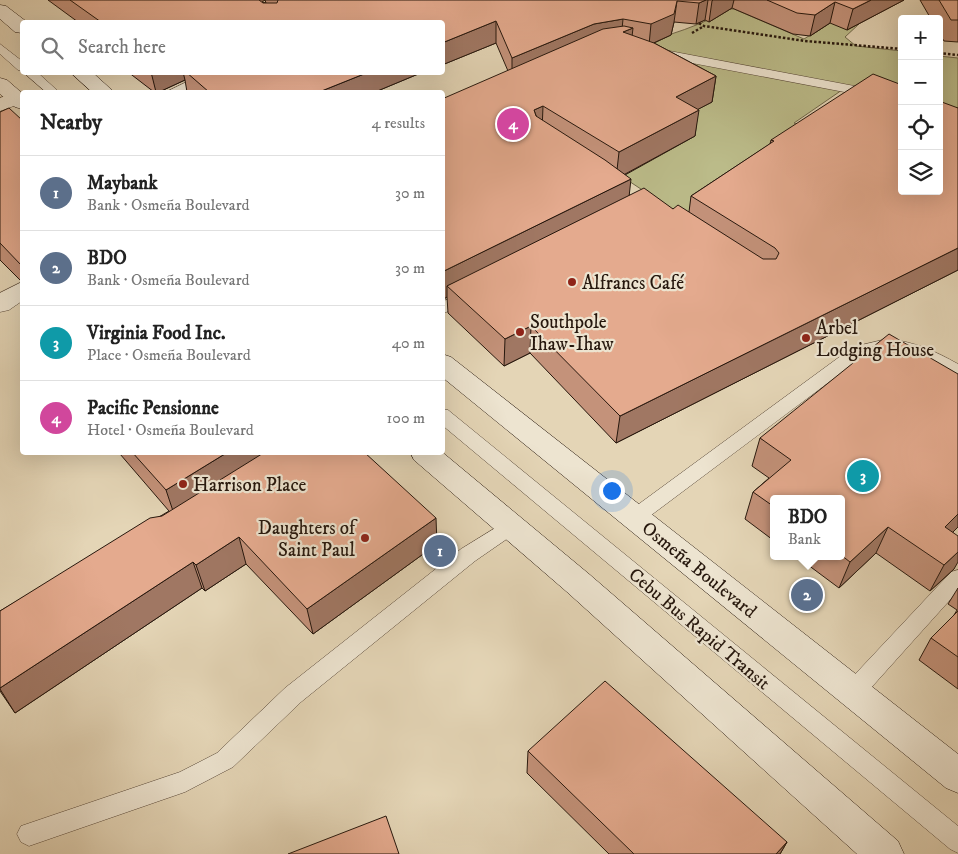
<!DOCTYPE html>
<html lang="en">
<head>
<meta charset="utf-8">
<style>
	:root { --surface:#fff; --page:#f2f2f2; --text:#222; --muted:#767676; --line:#e0e0e0; --accent:#8f2418 }
	body { margin:0; font-family:"IM FELL DW Pica",serif; background:var(--page); color:var(--text) }
	.controls { position:absolute; right:15px; top:15px; display:grid; overflow:hidden; border-radius:5px; box-shadow:0 5px 20px #0002 }
	.controls button { width:45px; height:45px; display:grid; place-items:center; padding:0; border:0; border-bottom:1px solid var(--line); background:var(--surface); color:var(--text); font:25px sans-serif }
	.you { position:absolute; left:611px; top:490px; width:18px; height:18px; margin:-12px; border:4px solid #fff; border-radius:50%; background:#1a73e8; box-shadow:0 0 0 8px #1a73e833 }
	.badge { display:grid; place-items:center; width:32px; height:32px; border-radius:50%; background:var(--accent); color:#fff; font-size:16px; font-weight:700 }
	.pin { position:absolute; translate:-50% -50%; border:2px solid #fff; box-shadow:0 1px 5px #0006 }
	.popup { position:absolute; left:770px; top:495px; width:75px; height:65px; box-sizing:border-box; display:grid; place-content:center; border-radius:5px; background:var(--surface); filter:drop-shadow(0 1px 4px #0005); font-size:16px; white-space:nowrap; color:var(--muted) }
	.popup b { font-size:19px; color:var(--text) }
	.popup::after { content:''; position:absolute; left:50%; top:100%; margin-left:-10px; border:10px solid transparent; border-top-color:var(--surface) }
	.list { margin:0; padding:0; list-style:none }
	h2 { display:flex; justify-content:space-between; align-items:center; height:65px; margin:0; padding:0 20px; font-size:21px }
	h2 small { font-size:16px; font-weight:400; color:var(--muted) }
	.list li { display:grid; grid-template-columns:32px 1fr auto; gap:15px; align-items:center; box-sizing:border-box; height:75px; padding:0 20px; border-top:1px solid var(--line) }
	.list b { display:block; font-size:19px; white-space:nowrap }
	.list p { margin:0; font-size:16px; white-space:nowrap; color:var(--muted) }
	.list em { font-size:16px; font-style:normal; color:var(--muted) }
	.icon { flex:none; width:28px; height:28px; fill:none; stroke:currentColor; stroke-width:2; stroke-linecap:round; stroke-linejoin:round }
	.map { position:relative; flex:none; width:958px; height:854px; overflow:hidden }
	.search { position:absolute; background:var(--surface); box-shadow:0 5px 20px #0002; left:20px; top:20px; width:425px; height:55px; display:flex; align-items:center; gap:12px; box-sizing:border-box; padding:0 18px; border-radius:5px; color:var(--muted); font-size:19px }
	.panel { position:absolute; background:var(--surface); box-shadow:0 5px 20px #0002; left:20px; top:90px; width:425px; height:365px; border-radius:5px }
	.map>svg:first-child { display:block }
	.green { fill:#bbbb89; stroke:#70694b }
	.lines { fill:none; stroke-linecap:round; stroke-linejoin:round }
	.service-casing { stroke:#564637; stroke-width:1 }
	.minor-casing { stroke:#564637; stroke-width:1 }
	.tertiary-casing { stroke:#564637; stroke-width:1 }
	.secondary-casing { stroke:#26170d; stroke-width:1 }
	.path { stroke:#26170d; stroke-width:2.5; stroke-dasharray:2.5 2; stroke-linecap:butt }
	.service { fill:#ede4d0; fill-rule:evenodd }
	.minor { fill:#ede4d0; fill-rule:evenodd }
	.tertiary { fill:#ede4d0; fill-rule:evenodd }
	.secondary { fill:#ede4d0; fill-rule:evenodd }
	.wall { fill:#c4927a; stroke:#26170d }
	.shaded-wall { fill:#a07763; stroke:#26170d }
	.building { fill:#e4aa8e; stroke:#26170d }
	.poi-dot { fill:#8f2418; stroke:#ede4d0; stroke-width:2 }
	.labels { text-anchor:middle; stroke-width:4.5; stroke-linejoin:round; paint-order:stroke }
	.poi-label { font-size:19px; fill:#26170d; stroke:#ede4d0; text-anchor:start }
	.street-label { font-size:19px; fill:#26170d; stroke:#ede4d0 }
</style>
</head>
<body>
<div class="map">
<svg width="958" height="854" viewBox="0 0 958 854">
	<rect width="100%" height="100%" fill="#e4d5b6"/>
	<filter id="stains"><feTurbulence type="fractalNoise" baseFrequency=".004" numOctaves="4"/><feColorMatrix values="0 0 0 0 .2 0 0 0 0 .09 0 0 0 0 .02 0 0 0 .5 -.17"/></filter>
	<radialGradient id="worn" r=".72"><stop offset=".6" stop-color="#630" stop-opacity="0"/><stop offset="1" stop-color="#630" stop-opacity=".3"/></radialGradient>
	<g class="green">
		<path d="M730 9H734L804 39 841 16 859 24 845 37 856 46 902 51V116L842 90 794 123 894 170 706 232 600 162 603 52C647 42 691 31 730 9Z"/>
		<path d="M939 56 958 58V139L939 131Z"/>
	</g>
	<g class="lines">
		<g class="service-casing">
			<g id="service">
				<path d="M0 44 22 61V71L18 70 0 54Z"/>
				<path d="M659 49 902 95V103L655 56 653 53 655 50Z"/>
				<path d="M23 72H37L59 92H46Z"/>
				<path d="M207 72H225L182 92H166Z"/>
				<path d="M468 290 474 291 476 295 474 299 442 314V302Z"/>
				<path d="M887 339C913 341 935 351 958 364V378C920 367 911 341 865 355L642 522 635 524 628 522 626 517 628 512 853 347Z"/>
				<path d="M442 409 448 410 958 826V853L950 849 442 425Z"/>
				<path d="M510 519 517 522 519 527 517 532 475 561 301 702 233 767 185 792 29 846 21 842 17 834 21 826 180 772 217 753 285 688 461 549Z"/>
				<path d="M958 570V591L861 699 853 702 845 699 842 692 845 685 951 572Z"/>
			</g>
		</g>
		<g class="minor-casing">
			<path id="minor" d="M17 92 22 93V103L0 111V98Z"/>
		</g>
		<g class="tertiary-casing">
			<path id="tertiary" d="M22 282V301L9 310 0 312V293Z"/>
		</g>
		<g class="secondary-casing">
			<g id="secondary">
				<path d="M0 5 6 6 27 22H22V33L15 32 0 19Z"/>
				<path d="M70 72H92L114 92H92Z"/>
				<path d="M0 78 7 80 22 93V109L15 107 0 94Z"/>
				<path d="M442 354 451 357 958 754V793L946 788 442 377Z"/>
				<path d="M410 452H442L589 574 898 841 904 854H857L567 592 414 460Z"/>
			</g>
		</g>
		<g class="path">
			<path d="M695 21 704 26 805 41 902 49"/>
			<path d="M692 33 704 26"/>
			<path d="M939 53 958 55"/>
		</g>
		<use href="#service" class="service"/>
		<use href="#minor" class="minor"/>
		<use href="#tertiary" class="tertiary"/>
		<use href="#secondary" class="secondary"/>
	</g>
	<g class="wall">
		<path d="M48 0H265L262 2 266 3 265 0H904L847 30 830 23 810 36 793 34 732 8 709 22 705 20 696 24 674 22 671 35 654 43 716 76 712 102 698 109 695 136 625 175 629 195 673 209 689 212 691 196 770 144 771 140 958 108V270L616 443 530 353 504 366 448 313 447 297 442 300 508 71 496 43 442 65V22H78Z"/>
		<path d="M920 0H958V42L944 41 939 33V19H931Z"/>
		<path d="M128 72H423L375 92H187L185 80 159 92H154Z"/>
		<path d="M0 112 22 120V282L0 260Z"/>
		<path d="M760 438 953 532 954 569 930 591 876 553 839 588 796 556H841V499H773V540L745 519 753 492 769 478 752 466Z"/>
		<path d="M119 452H364L437 544 313 634 246 564 205 591 202 588 15 713 0 691V611L169 511 120 454Z"/>
		<path d="M958 588V689L919 660 931 638 954 615 957 610 948 604Z"/>
		<path d="M528 751 787 842 780 854H609L527 773Z"/>
	</g>
	<g class="shaded-wall">
		<path d="M706 0H708L705 20 696 24 699 3Z"/>
		<path d="M713 0H734L732 8 709 22 712 1Z"/>
		<path d="M871 0H904L847 30 853 9Z"/>
		<path d="M677 1 674 22 671 35 649 45 651 24Z"/>
		<path d="M835 2 830 23 810 36 815 15Z"/>
		<path d="M623 19 621 40 512 80V58L594 24Z"/>
		<path d="M496 21V43L442 65V43Z"/>
		<path d="M633 28 630 54 623 32Z"/>
		<path d="M151 72H183L185 80 159 92H156Z"/>
		<path d="M369 72H423L375 92H319Z"/>
		<path d="M716 76 712 102 672 123 676 97Z"/>
		<path d="M543 106 542 132 534 110Z"/>
		<path d="M699 110 695 136 616 179 619 152Z"/>
		<path d="M631 179 628 206 447 286V297L442 300V272Z"/>
		<path d="M958 248V270L616 443 620 416Z"/>
		<path d="M531 326 530 353 504 366 505 339Z"/>
		<path d="M228 452H279L175 517 166 490Z"/>
		<path d="M958 514V527L931 554 945 527Z"/>
		<path d="M436 518 437 544 313 634 307 609Z"/>
		<path d="M888 527 876 553 839 588 850 562Z"/>
		<path d="M239 537 246 564 205 591 196 565Z"/>
		<path d="M958 552V562L954 569 930 591 944 565Z"/>
		<path d="M193 562 202 588 15 713 0 689V688Z"/>
		<path d="M787 842 780 854H776Z"/>
	</g>
	<g class="building">
		<path d="M70 0H259L263 3H277L278 0H706L699 3 677 1 674 14 651 24 623 19 594 24 512 58 496 21 442 43V22H101Z"/>
		<path d="M767 0H871L853 9 835 2 815 15 797 13Z"/>
		<path d="M939 0H958V20H951Z"/>
		<path d="M624 26 633 28 623 32 654 43 716 76 676 97 699 110 619 152 543 106 534 110 536 116 605 160 631 179 442 272V99L603 29Z"/>
		<path d="M186 72H369L319 92H209Z"/>
		<path d="M873 74 902 85V191H939V101L958 108V248L620 416 531 326 505 339 447 286 644 188 673 209 678 205 763 259H776L779 253 775 248 691 196 774 141 771 140Z"/>
		<path d="M9 108 22 120V151H21L22 153V266L0 243V112Z"/>
		<path d="M889 334 958 374V514L945 527 958 536V552L944 565 888 527 850 562 841 555V499H773V506L753 492 791 460 760 438Z"/>
		<path d="M132 452H228L166 490Z"/>
		<path d="M265 452H364L436 518 307 609 239 537 196 565 193 562 0 688V611L150 518 162 516Z"/>
		<path d="M958 611V657L931 638Z"/>
		<path d="M605 681 787 842 776 854H634L528 751Z"/>
		<path d="M386 816 399 854H288Z"/>
	</g>
	<g class="poi-dot">
		<circle cx="572" cy="282" r="5"/>
		<circle cx="520" cy="332" r="5"/>
		<circle cx="806" cy="338" r="5"/>
		<circle cx="183" cy="484" r="5"/>
		<circle cx="365" cy="538" r="5"/>
	</g>
	<g class="labels">
		<g class="poi-label">
			<text x="582" y="289">Alfrancs Café</text>
			<text x="530" y="328">Southpole<tspan x="530" dy="22">Ihaw-Ihaw</tspan></text>
			<text x="816" y="334">Arbel<tspan x="816" dy="22">Lodging House</tspan></text>
			<text x="193" y="491">Harrison Place</text>
			<text x="355" y="534" text-anchor="end">Daughters of<tspan x="355" dy="22">Saint Paul</tspan></text>
		</g>
		<g class="street-label">
			<text transform="translate(700 569) rotate(39)" y="7">Osmeña Boulevard</text>
			<text transform="translate(700 628) rotate(40)" y="7">Cebu Bus Rapid Transit</text>
		</g>
	</g>
	<rect width="100%" height="100%" filter="url(#stains)"/>
	<rect width="100%" height="100%" fill="url(#worn)"/>
</svg>
<div class="controls">
<button>+</button>
<button>−</button>
<button><svg class="icon" aria-label="locate" viewBox="0 0 24 24"><circle cx="12" cy="12" r="6"/><path d="M12 2v4M12 18v4M2 12h4M18 12h4"/></svg></button>
<button><svg class="icon" aria-label="layers" viewBox="0 0 24 24"><path d="M12 4l9 5-9 5-9-5zM3 14l9 5 9-5"/></svg></button>
</div>
<div class="you"></div>
<div class="pin badge" style="left:440px;top:551px;background:#5c6f8a">1</div>
<div class="pin badge" style="left:807px;top:595px;background:#5c6f8a">2</div>
<div class="popup"><b>BDO</b>Bank</div>
<div class="pin badge" style="left:863px;top:476px;background:#0f9aa8">3</div>
<div class="pin badge" style="left:513px;top:124px;background:#d1479c">4</div>
<div class="search"><svg class="icon" aria-label="search" viewBox="0 0 24 24"><circle cx="10" cy="10" r="6"/><path d="M15 15l6 6"/></svg>Search here</div>
<section class="panel">
<h2>Nearby<small>4 results</small></h2>
<ul class="list">
<li><span class="badge" style="background:#5c6f8a">1</span><div><b>Maybank</b><p>Bank · Osmeña Boulevard</p></div><em>30 m</em></li>
<li><span class="badge" style="background:#5c6f8a">2</span><div><b>BDO</b><p>Bank · Osmeña Boulevard</p></div><em>30 m</em></li>
<li><span class="badge" style="background:#0f9aa8">3</span><div><b>Virginia Food Inc.</b><p>Place · Osmeña Boulevard</p></div><em>40 m</em></li>
<li><span class="badge" style="background:#d1479c">4</span><div><b>Pacific Pensionne</b><p>Hotel · Osmeña Boulevard</p></div><em>100 m</em></li>
</ul>
</section>
</div>
</body>
</html>
